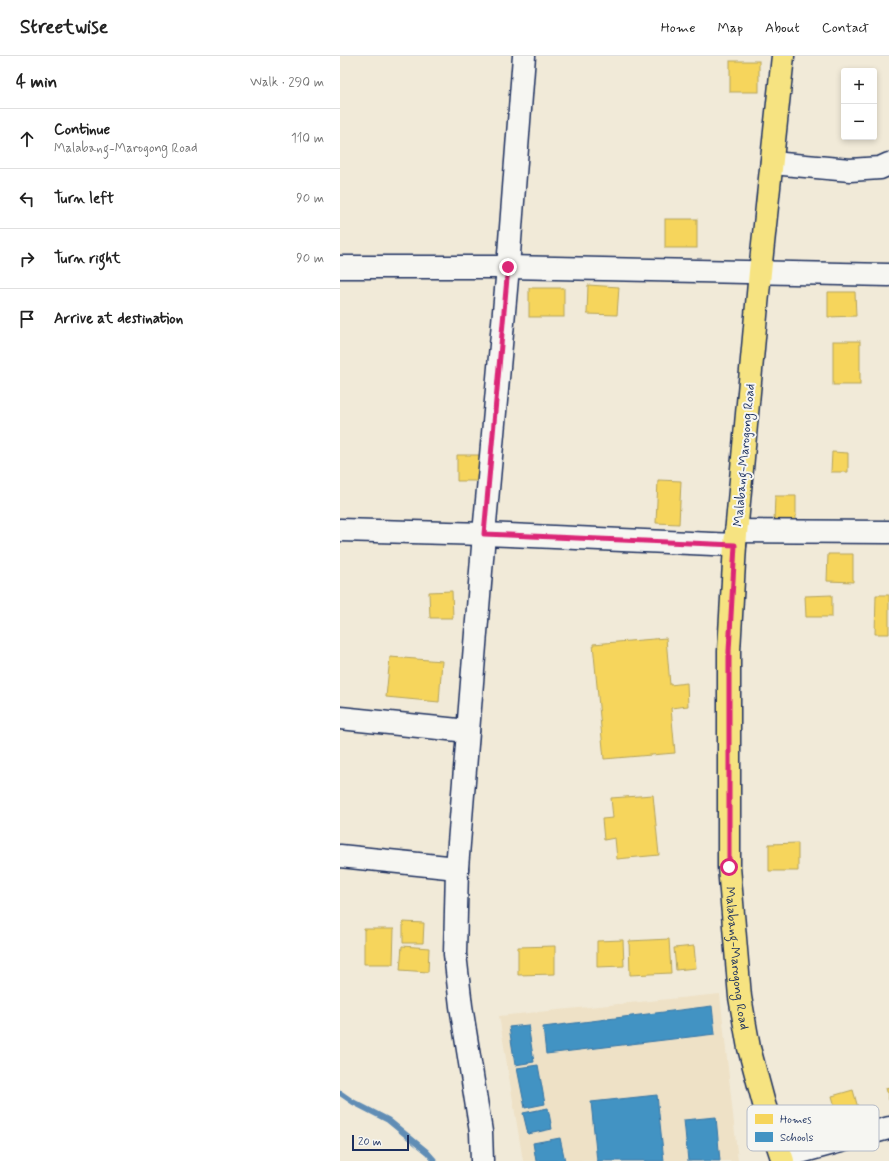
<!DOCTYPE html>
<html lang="en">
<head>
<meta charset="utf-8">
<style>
	:root { --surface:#fff; --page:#f6f6f6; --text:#222; --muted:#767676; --line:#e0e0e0 }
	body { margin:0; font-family:Mynerve,sans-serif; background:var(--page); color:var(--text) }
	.controls { position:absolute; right:12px; top:12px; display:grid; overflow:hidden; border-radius:4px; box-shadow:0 2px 6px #0003 }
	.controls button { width:36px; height:36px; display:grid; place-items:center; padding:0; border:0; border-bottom:1px solid var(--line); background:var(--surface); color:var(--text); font:20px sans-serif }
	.scale { position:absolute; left:12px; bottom:10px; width:57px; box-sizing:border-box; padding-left:4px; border:2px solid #1b2f5e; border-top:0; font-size:11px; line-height:14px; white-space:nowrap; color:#1b2f5e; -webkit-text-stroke:3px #f6f6f2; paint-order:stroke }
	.stop { position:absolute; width:12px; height:12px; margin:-9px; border:3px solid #db2777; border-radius:50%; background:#fff }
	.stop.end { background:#db2777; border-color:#fff; box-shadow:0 1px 4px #0008 }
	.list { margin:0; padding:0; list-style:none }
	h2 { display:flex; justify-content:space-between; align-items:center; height:52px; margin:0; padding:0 16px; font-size:17px }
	h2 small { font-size:13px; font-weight:400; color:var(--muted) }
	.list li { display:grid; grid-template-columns:26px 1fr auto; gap:12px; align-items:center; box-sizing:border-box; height:60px; padding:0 16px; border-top:1px solid var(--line) }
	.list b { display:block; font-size:15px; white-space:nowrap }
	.list p { margin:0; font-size:13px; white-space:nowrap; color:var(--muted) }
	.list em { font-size:13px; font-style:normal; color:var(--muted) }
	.icon { flex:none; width:22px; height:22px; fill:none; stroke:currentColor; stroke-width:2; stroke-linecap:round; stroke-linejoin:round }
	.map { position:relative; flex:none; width:549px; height:1105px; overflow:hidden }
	header { display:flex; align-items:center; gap:24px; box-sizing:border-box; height:56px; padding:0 20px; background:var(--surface); border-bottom:1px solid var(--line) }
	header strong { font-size:19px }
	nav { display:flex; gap:22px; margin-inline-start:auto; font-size:14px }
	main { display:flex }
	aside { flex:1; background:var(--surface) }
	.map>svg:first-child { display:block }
	.built { fill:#eee1c6 }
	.homes { fill:#f6d55c; stroke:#b4a35d }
	.schools { fill:#4393c3; stroke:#3775a5 }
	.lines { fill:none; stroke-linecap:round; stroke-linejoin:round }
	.stream { stroke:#618db5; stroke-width:5.5 }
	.minor-casing { stroke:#1b2f5e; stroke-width:25 }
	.major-casing { stroke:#1b2f5e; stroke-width:25 }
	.minor { stroke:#f6f6f2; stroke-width:22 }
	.major { stroke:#f6e381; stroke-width:22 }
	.route { stroke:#db2777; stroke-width:5 }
	.labels { text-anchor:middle; stroke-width:4; stroke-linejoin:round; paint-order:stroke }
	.street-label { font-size:13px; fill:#1b2f5e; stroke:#f6f6f2 }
	.key { fill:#f6f6f2; stroke:#b4bac6; stroke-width:1 }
	.key-label { font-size:11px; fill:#1b2f5e }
</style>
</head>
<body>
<header>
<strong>Streetwise</strong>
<nav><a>Home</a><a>Map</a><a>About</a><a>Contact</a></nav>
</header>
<main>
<aside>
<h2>4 min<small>Walk · 290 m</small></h2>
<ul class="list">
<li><svg class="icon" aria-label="ahead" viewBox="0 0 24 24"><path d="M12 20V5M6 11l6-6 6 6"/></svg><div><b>Continue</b><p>Malabang-Marogong Road</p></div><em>110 m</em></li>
<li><svg class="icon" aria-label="left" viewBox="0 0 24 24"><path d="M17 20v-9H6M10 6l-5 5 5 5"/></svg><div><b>Turn left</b></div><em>90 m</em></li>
<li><svg class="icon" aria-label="right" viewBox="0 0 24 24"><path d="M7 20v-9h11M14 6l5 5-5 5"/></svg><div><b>Turn right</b></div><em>90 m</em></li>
<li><svg class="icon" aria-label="arrive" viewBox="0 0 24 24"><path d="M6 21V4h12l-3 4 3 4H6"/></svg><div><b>Arrive at destination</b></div></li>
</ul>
</aside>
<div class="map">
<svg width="549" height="1105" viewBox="0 0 549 1105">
	<rect width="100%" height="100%" fill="#f1ead8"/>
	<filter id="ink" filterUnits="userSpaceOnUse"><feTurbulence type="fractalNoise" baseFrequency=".025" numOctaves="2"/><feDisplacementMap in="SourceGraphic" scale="8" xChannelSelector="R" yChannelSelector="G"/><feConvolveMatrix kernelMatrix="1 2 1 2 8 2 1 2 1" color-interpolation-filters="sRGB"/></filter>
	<g filter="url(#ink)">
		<path class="built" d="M380 938 398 1105H183L159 960Z"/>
		<g class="homes">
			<rect x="390" y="5" width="29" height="31"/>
			<rect x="325" y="163" width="32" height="29"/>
			<path d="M248 229 279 231 277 259 247 258Z"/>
			<rect x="189" y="232" width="35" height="29"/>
			<path d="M488 236H515L516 260 488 261Z"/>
			<rect x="493" y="285" width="27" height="44"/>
			<path d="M492 396 508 397V416H491Z"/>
			<path d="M117 399H143L142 425H117Z"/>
			<path d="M318 424 341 425 339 468 316 467Z"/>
			<path d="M435 440H456V466H434Z"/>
			<path d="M488 498H513V526L487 525Z"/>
			<path d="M112 535 113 562H90L89 536Z"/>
			<path d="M492 539V561H466L465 540Z"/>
			<path d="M536 539H549V578H535Z"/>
			<path d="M326 582 330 629 347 627 348 650 331 652 335 697 264 703 253 588Z"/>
			<path d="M50 601 102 605 99 646 46 641Z"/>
			<path d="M313 739 319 799 277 803 275 782 264 784 262 763 273 762 271 742Z"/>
			<path d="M458 787V815H429V788Z"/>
			<path d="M63 866 84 867 83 887H63Z"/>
			<path d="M24 873H54L53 908H24Z"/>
			<path d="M329 883 331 917 290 919 289 885Z"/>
			<path d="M283 884 284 910 257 911V885Z"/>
			<path d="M62 890 89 892 88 916 60 914Z"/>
			<path d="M215 890V918L178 919V891Z"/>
			<path d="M354 890 356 912 336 914 334 892Z"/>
			<path d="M549 1031V1044L546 1032Z"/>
			<path d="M513 1034 520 1059 499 1065 492 1040Z"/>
		</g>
		<g class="schools">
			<path d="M372 950 375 978 206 998 203 971Z"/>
			<path d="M188 969 194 1006 175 1009 169 971Z"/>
			<path d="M198 1009 205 1048 185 1052 177 1012Z"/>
			<path d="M317 1039 324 1105H257L251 1046Z"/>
			<path d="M208 1052 212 1073 188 1078 183 1057Z"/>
			<path d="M376 1061 380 1105H348L344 1064Z"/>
			<path d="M220 1082 225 1105H196L193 1087Z"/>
		</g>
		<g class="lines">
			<path class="stream" d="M0 1037 13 1046 48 1064 87 1096 95 1105"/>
			<g class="minor-casing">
				<g id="minor">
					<path d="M432 107 510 114 540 112 549 108"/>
					<path d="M0 211H168L549 219"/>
					<path d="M0 474 144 478 395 489"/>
					<path d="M396 475 549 476"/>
					<path d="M0 662 128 675"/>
					<path d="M0 800 117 812"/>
					<path d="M442 1101 549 1072"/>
					<path d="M142 1105 141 1076 121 950 115 898 117 812 144 478 168 211 184 0"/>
				</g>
			</g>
			<g class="major-casing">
				<g id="major">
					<path id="s1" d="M443 0 420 216 395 489 389 595V811L400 941 409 992 424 1048 443 1105"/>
				</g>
			</g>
			<use href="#minor" class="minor"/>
			<use href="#major" class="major"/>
		</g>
	</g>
	<g class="lines" filter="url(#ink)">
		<path class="route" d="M168 211 144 478 395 489 389 595V811"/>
	</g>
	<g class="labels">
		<g class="street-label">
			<text transform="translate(403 399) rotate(-85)" y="5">Malabang-Marogong Road</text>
			<text dy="5" stroke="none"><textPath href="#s1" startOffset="905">Malabang-Marogong Road</textPath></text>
		</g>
	</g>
	<rect x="407" y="1049" width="132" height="46" rx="6" class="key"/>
	<rect x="415" y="1058" width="18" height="10" fill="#f6d55c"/>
	<rect x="415" y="1076" width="18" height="10" fill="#4393c3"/>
	<g class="key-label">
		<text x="440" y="1067">Homes</text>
		<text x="440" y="1085">Schools</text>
	</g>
</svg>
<div class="controls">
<button>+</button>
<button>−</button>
</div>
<div class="scale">20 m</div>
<div class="stop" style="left:389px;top:811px"></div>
<div class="stop end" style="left:168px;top:211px"></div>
</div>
</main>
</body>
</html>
